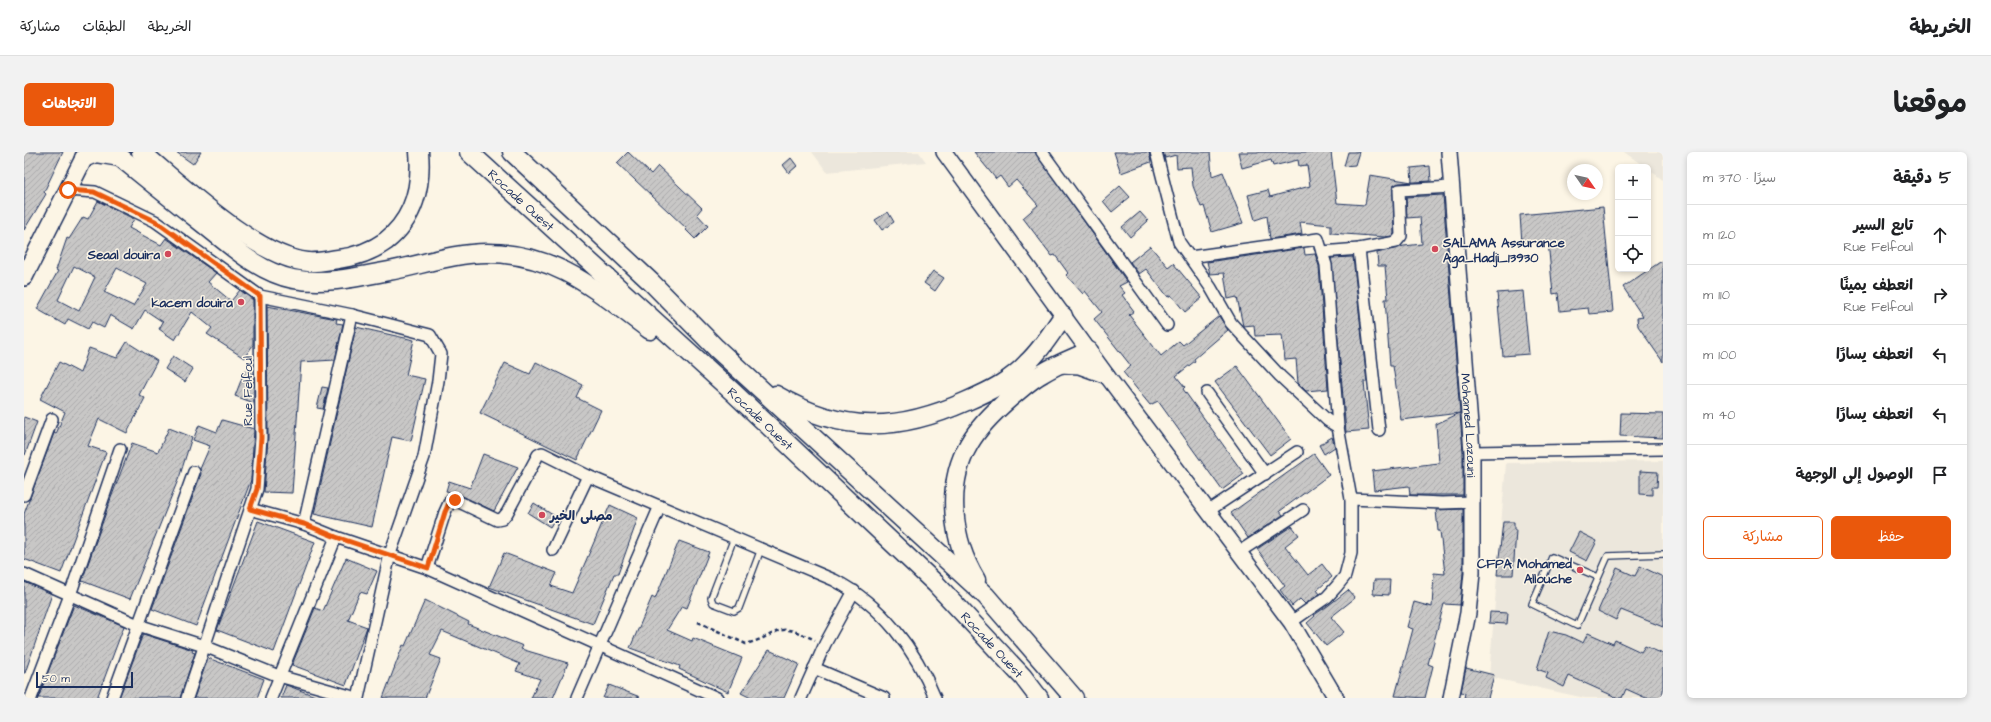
<!DOCTYPE html>
<html lang="ar">
<head>
<meta charset="utf-8">
<style>
	:root { --surface:#fff; --page:#f2f2f2; --text:#202124; --muted:#757577; --line:#e0e0e0; --accent:#ea580c }
	body { margin:0; font-family:"Architects Daughter","Playpen Sans Arabic",sans-serif; background:var(--page); color:var(--text); direction:rtl }
	.controls { position:absolute; right:12px; top:12px; display:grid; overflow:hidden; border-radius:6px; box-shadow:0 2px 6px #0003 }
	.controls button { width:36px; height:36px; display:grid; place-items:center; padding:0; border:0; border-bottom:1px solid var(--line); background:var(--surface); color:var(--text); font:20px sans-serif }
	.compass { position:absolute; left:1543px; top:12px; width:36px; height:36px; border-radius:50%; background:var(--surface); box-shadow:0 2px 6px #0003; rotate:124deg }
	.scale { position:absolute; left:12px; bottom:10px; width:97px; box-sizing:border-box; padding-left:4px; border:2px solid #1b2f5e; border-top:0; font-size:11px; line-height:14px; white-space:nowrap; color:#1b2f5e; -webkit-text-stroke:3px #fcf5e5; paint-order:stroke }
	.stop { position:absolute; width:12px; height:12px; margin:-9px; border:3px solid #ea580c; border-radius:50%; background:#fff }
	.stop.end { background:#ea580c; border-color:#fff; box-shadow:0 1px 4px #0008 }
	.list { margin:0; padding:0; list-style:none }
	h2 { display:flex; justify-content:space-between; align-items:center; height:52px; margin:0; padding:0 16px; font-size:17px }
	h2 small { font-size:13px; font-weight:400; color:var(--muted) }
	.list li { display:grid; grid-template-columns:26px 1fr auto; gap:12px; align-items:center; box-sizing:border-box; height:60px; padding:0 16px; border-top:1px solid var(--line) }
	.list b { display:block; font-size:15px; white-space:nowrap }
	.list p { margin:0; font-size:13px; white-space:nowrap; color:var(--muted) }
	.list em { font-size:13px; font-style:normal; color:var(--muted) }
	.actions { display:flex; gap:8px; padding:12px 16px }
	.actions a { flex:1; padding:9px 0; border:1px solid var(--accent); border-radius:6px; text-align:center; font-size:14px; color:var(--accent) }
	.actions .main { background:var(--accent); color:#fff }
	.icon { flex:none; width:22px; height:22px; fill:none; stroke:currentColor; stroke-width:2; stroke-linecap:round; stroke-linejoin:round }
	.map { position:relative; flex:none; width:1639px; height:546px; overflow:hidden; direction:ltr; border-radius:6px }
	header { display:flex; align-items:center; gap:24px; box-sizing:border-box; height:56px; padding:0 20px; background:var(--surface); border-bottom:1px solid var(--line) }
	header strong { font-size:19px }
	nav { display:flex; gap:22px; margin-inline-start:auto; font-size:14px }
	.intro { display:flex; align-items:center; justify-content:space-between; box-sizing:border-box; height:96px; padding:0 24px }
	h1 { margin:0; font-size:28px }
	.button { padding:10px 18px; border-radius:6px; background:var(--accent); color:#fff; font-size:14px; font-weight:700 }
	main { display:flex; gap:24px; padding:0 24px }
	aside { flex:1; background:var(--surface); border-radius:6px; box-shadow:0 2px 6px #0003 }
	.map>svg:first-child { display:block }
	.built { fill:#ece7dc }
	.building { fill:url(#building-hatch); stroke:#1b2f5e; fill-rule:evenodd }
	.lines { fill:none; stroke-linecap:round; stroke-linejoin:round }
	.service-casing { stroke:#1b2f5e; stroke-width:8 }
	.minor-casing { stroke:#1b2f5e; stroke-width:14 }
	.secondary-casing { stroke:#1b2f5e; stroke-width:18 }
	.primary-casing { stroke:#1b2f5e; stroke-width:20 }
	.trunk-casing { stroke:#1b2f5e; stroke-width:21 }
	.path { stroke:#1b2f5e; stroke-width:2.5; stroke-dasharray:4 3; stroke-linecap:butt }
	.service { stroke:#fcf5e5; stroke-width:5.5 }
	.minor { stroke:#fcf5e5; stroke-width:11 }
	.secondary { stroke:#fcf5e5; stroke-width:15 }
	.primary { stroke:#fcf5e5; stroke-width:17 }
	.trunk { stroke:#fcf5e5; stroke-width:18 }
	.route { stroke:#ea580c; stroke-width:5 }
	.poi-dot { fill:#d1495b; stroke:#fcf5e5; stroke-width:1.5 }
	.labels { text-anchor:middle; stroke-width:3; stroke-linejoin:round; paint-order:stroke }
	.street-label { font-size:13px; fill:#1b2f5e; stroke:#fcf5e5 }
	.poi-label { font-size:13px; font-weight:bold; fill:#1b2f5e; stroke:#fcf5e5; text-anchor:end }
</style>
</head>
<body>
<header>
<strong>الخريطة</strong>
<nav><a>الخريطة</a><a>الطبقات</a><a>مشاركة</a></nav>
</header>
<div class="intro"><h1>موقعنا</h1><a class="button">الاتجاهات</a></div>
<main>
<aside>
<h2>5 دقيقة<small>سيرًا · 370 m</small></h2>
<ul class="list">
<li><svg class="icon" aria-label="ahead" viewBox="0 0 24 24"><path d="M12 20V5M6 11l6-6 6 6"/></svg><div><b>تابع السير</b><p>Rue Felfoul</p></div><em>120 m</em></li>
<li><svg class="icon" aria-label="right" viewBox="0 0 24 24"><path d="M7 20v-9h11M14 6l5 5-5 5"/></svg><div><b>انعطف يمينًا</b><p>Rue Felfoul</p></div><em>110 m</em></li>
<li><svg class="icon" aria-label="left" viewBox="0 0 24 24"><path d="M17 20v-9H6M10 6l-5 5 5 5"/></svg><div><b>انعطف يسارًا</b></div><em>100 m</em></li>
<li><svg class="icon" aria-label="left" viewBox="0 0 24 24"><path d="M17 20v-9H6M10 6l-5 5 5 5"/></svg><div><b>انعطف يسارًا</b></div><em>40 m</em></li>
<li><svg class="icon" aria-label="arrive" viewBox="0 0 24 24"><path d="M6 21V4h12l-3 4 3 4H6"/></svg><div><b>الوصول إلى الوجهة</b></div></li>
</ul>
<div class="actions"><a class="main">حفظ</a><a>مشاركة</a></div>
</aside>
<div class="map">
<svg width="1639" height="546" viewBox="0 0 1639 546">
	<defs>
		<pattern id="building-hatch" width="6" height="6" patternUnits="userSpaceOnUse"><rect width="6" height="6" fill="#c8c7c6"/><path d="M-1 1l2-2M0 6l6-6M5 7l2-2" fill="none" stroke="#ababac"/></pattern>
	</defs>
	<rect width="100%" height="100%" fill="#fcf5e5"/>
	<filter id="ink" filterUnits="userSpaceOnUse"><feTurbulence type="fractalNoise" baseFrequency=".025" numOctaves="2"/><feDisplacementMap in="SourceGraphic" scale="8" xChannelSelector="R" yChannelSelector="G"/><feConvolveMatrix kernelMatrix="1 2 1 2 8 2 1 2 1" color-interpolation-filters="sRGB"/></filter>
	<g filter="url(#ink)">
		<g class="built">
			<path d="M788 0H895L902 10 803 20Z"/>
			<path d="M1600 0H1639V28L1624 17V15H1621Z"/>
			<path d="M1639 309V546H1561L1465 525 1482 311Z"/>
		</g>
		<g class="building">
			<path d="M0 0H39L20 40 22 42 0 78Z"/>
			<path d="M152 0H177L169 12Z"/>
			<path d="M604 0 627 22 634 14 678 56 673 62 684 74 671 87 662 78 663 77 593 11Z"/>
			<path d="M950 0H1011L1103 130 1095 134 1101 141 1098 143 1110 159 1105 163 1137 204 1155 189 1159 193 1195 164 1204 178 1170 207 1171 209 1152 224 1161 235 1159 237 1220 322 1198 338 1134 249 1126 253 1099 220 1107 214 1070 167 1078 160 1061 139 1059 142 1042 123 1044 121 1031 103 1028 104 999 66 1014 53 992 28 984 35 976 24 972 27Z"/>
			<path d="M1090 0H1125L1127 10 1097 21Z"/>
			<path d="M1139 0H1186L1188 24 1199 20 1219 71 1188 80 1180 54 1177 55 1169 34 1167 15 1153 16 1152 3 1141 6Z"/>
			<path d="M1214 0H1307L1313 51 1341 53 1346 23 1388 30 1387 16 1406 14 1407 29 1375 31 1369 34 1370 82 1368 84 1361 85 1307 81V73L1276 70 1278 82 1246 87 1243 64 1231 68 1224 43 1244 38 1246 45 1286 34 1283 13 1275 14 1274 8 1249 14 1247 8 1218 16Z"/>
			<path d="M1324 0H1335L1331 13 1320 14Z"/>
			<path d="M767 6 773 14 765 21 759 13Z"/>
			<path d="M1096 34 1106 45 1088 60 1079 49Z"/>
			<path d="M1419 43 1436 261 1377 268 1369 214H1366L1361 147H1364L1361 114H1354L1353 101 1380 94 1398 92 1396 65 1383 66 1382 45Z"/>
			<path d="M74 49 110 67 105 76 137 93 142 86 192 121 184 130 207 149 216 138 229 148V193L220 206 183 182 188 176 168 160 151 188 135 177 139 170 121 158 110 177 86 163 80 176 68 170 64 177 44 167 41 173 13 157 34 119 32 118 43 86 45 87 59 65 64 67ZM50 114 71 125 55 159 34 148ZM93 116 123 132 109 154 80 140Z"/>
			<path d="M1579 55 1589 160 1565 162 1564 156 1536 159 1534 141 1529 142 1524 89 1498 91 1496 63Z"/>
			<path d="M864 60 870 70 858 78 851 68Z"/>
			<path d="M1116 60 1124 69 1106 85 1098 75Z"/>
			<path d="M1126 94 1144 115 1149 111 1178 146 1161 160 1147 143 1144 145 1122 117 1115 122 1106 110Z"/>
			<path d="M1280 96 1281 103 1291 102 1295 114 1304 237 1282 239 1274 231 1272 207 1261 208 1258 183 1231 184 1230 173 1219 174 1213 145 1204 147 1200 121 1186 122 1183 110Z"/>
			<path d="M1329 105 1343 230H1340L1345 278 1322 280 1307 106Z"/>
			<path d="M1639 108V210L1614 174 1613 166 1619 165 1599 135Z"/>
			<path d="M909 119 920 126 911 139 900 131Z"/>
			<path d="M1499 139 1505 202 1479 204 1473 141Z"/>
			<path d="M243 154 313 167 312 171 319 172 311 208 277 210 268 341 240 340 244 286Z"/>
			<path d="M332 175 390 188 382 223 401 227 387 289 368 285 348 375 290 362Z"/>
			<path d="M103 190 133 209 115 243 121 246 103 281 75 267 64 294 82 300 37 421 0 407V362L30 281 32 282 41 260 16 247 35 210 56 221 65 196 93 206Z"/>
			<path d="M149 204 169 217 161 230 141 217Z"/>
			<path d="M512 210 559 233 553 246 577 258 553 308 456 261 481 211 506 222Z"/>
			<path d="M1213 214 1267 287 1246 303 1191 230Z"/>
			<path d="M221 218 230 222V251L211 244Z"/>
			<path d="M298 235 304 236 299 257 293 256Z"/>
			<path d="M1436 261 1439 300V343H1386L1385 334 1350 338 1348 319 1415 311 1412 272Z"/>
			<path d="M1597 261 1639 262V286L1596 284Z"/>
			<path d="M0 265 13 270 1 303H0Z"/>
			<path d="M198 268 230 277 227 328 172 474 128 457 177 322 176 317 186 294 169 288 175 273 193 280Z"/>
			<path d="M145 276 168 285 156 323 106 447 58 429 87 346 108 291 134 300Z"/>
			<path d="M1308 285 1311 295 1300 302 1295 293Z"/>
			<path d="M459 302 494 315 470 359 434 342 422 339 425 329 446 336Z"/>
			<path d="M1290 302 1305 323 1256 359 1259 363 1224 386 1207 361Z"/>
			<path d="M1616 319 1634 320 1633 335H1628V343L1616 342Z"/>
			<path d="M510 351 532 365 526 375 504 361Z"/>
			<path d="M586 353 614 366 594 422H590L569 472 465 435 480 401 533 421 527 434 548 441Z"/>
			<path d="M1439 357V421L1436 453 1420 452 1404 512 1409 514 1401 546 1371 544 1389 477 1383 475 1390 450 1408 455 1410 421 1421 422 1416 379H1414L1412 358Z"/>
			<path d="M234 369 291 390 250 500 193 478Z"/>
			<path d="M1479 370H1490V378H1492L1489 423H1473Z"/>
			<path d="M1268 374 1275 383 1261 394 1284 423 1298 412 1308 425 1293 438 1296 442 1281 452 1276 447 1268 454 1256 438 1261 434 1233 397Z"/>
			<path d="M1555 380 1573 389 1563 409 1545 400Z"/>
			<path d="M655 389 685 400 663 456 658 454 643 478 668 489 669 486 718 506 704 540 655 517 656 514 606 496 628 445 631 447Z"/>
			<path d="M322 406 353 419 343 442 336 440 324 468 343 475 322 533 268 513 291 456 299 459Z"/>
			<path d="M1616 414 1639 425V475L1597 458 1592 468 1574 459 1593 416 1611 424Z"/>
			<path d="M1350 428H1366L1365 443 1349 442Z"/>
			<path d="M0 430 28 442 1 521H0Z"/>
			<path d="M1324 438 1331 446 1307 465 1320 480 1302 494 1283 471 1291 464 1290 463 1305 453Z"/>
			<path d="M401 448 445 470 444 472 499 494 497 497 544 511 529 546H507L516 527 492 519 496 512 418 479 406 503 417 507 401 546H359L379 493 381 494Z"/>
			<path d="M50 453 100 474 73 546H14Z"/>
			<path d="M1466 460 1484 461 1483 472 1465 471Z"/>
			<path d="M1525 479 1542 483 1559 491 1564 481 1589 492 1591 488 1617 500 1621 494 1639 502V546H1622L1602 537 1598 546H1594L1545 524 1540 535 1522 526 1524 521 1513 517Z"/>
			<path d="M119 482 169 498 168 500 171 501 156 546H95Z"/>
			<path d="M745 498 775 512 760 546H727L717 541Z"/>
			<path d="M184 506 240 527 233 546H170Z"/>
			<path d="M1442 516 1470 523 1464 546H1440L1441 541 1437 540Z"/>
			<path d="M262 533 294 545V546H257Z"/>
			<path d="M585 533 616 545 615 546H579Z"/>
		</g>
		<g class="lines">
			<g class="service-casing">
				<g id="service">
					<path d="M710 386 687 446 689 451 710 459 715 456 737 397"/>
					<path d="M1574 425 1528 405 1508 452 1553 474 1584 404 1639 402"/>
				</g>
			</g>
			<g class="minor-casing">
				<g id="minor">
					<path d="M1018 0 1143 173"/>
					<path d="M1132 0 1155 90 1187 136 1207 171 1256 224 1303 268 1314 275"/>
					<path d="M44 38 71 40 131 69 236 144 237 286 233 337 163 546"/>
					<path d="M1335 97 1355 278"/>
					<path d="M1298 100 1335 97 1372 90 1377 84 1375 38 1428 35"/>
					<path d="M1166 105 1294 87 1302 113 1314 275 1327 347V401L1321 424 1313 434 1303 445 1267 470"/>
					<path d="M236 144 328 163 280 372"/>
					<path d="M328 163 406 183 417 202 414 229 400 305 366 402 334 546"/>
					<path d="M1183 241 1241 322"/>
					<path d="M1448 300 1639 297"/>
					<path d="M0 343 28 267"/>
					<path d="M1327 347 1418 351 1448 350"/>
					<path d="M226 357 280 372 312 385 403 416 693 546"/>
					<path d="M1184 359 1273 300"/>
					<path d="M529 398 564 324 810 428C857 452 892 498 911 546"/>
					<path d="M1215 400 1279 358"/>
					<path d="M403 416 421 360 426 349 431 348 473 368 478 367 483 361 514 303 518 301 564 324"/>
					<path d="M0 422 114 473 180 494 255 524 333 546"/>
					<path d="M790 516 860 546"/>
					<path d="M7 546 46 443 96 297"/>
					<path d="M88 546 170 320"/>
					<path d="M247 546 312 385"/>
					<path d="M553 546 636 354"/>
					<path d="M777 546 801 492 830 439"/>
				</g>
			</g>
			<g class="secondary-casing">
				<g id="secondary">
					<path d="M920 0 1083 224 1267 470 1312 546"/>
					<path id="s1" d="M1425 0 1448 300V421L1444 461 1427 546"/>
					<path d="M1036 213 1055 214 1083 224"/>
				</g>
			</g>
			<g class="primary-casing">
				<path id="primary" d="M0 125 63 0"/>
			</g>
			<g class="trunk-casing">
				<g id="trunk">
					<path d="M90 0C119 24 148 47 177 70 205 92 234 120 269 127 301 133 334 125 365 119 397 113 430 101 463 101 533 101 573 139 626 178"/>
					<path d="M117 0C157 33 233 106 284 110 294 111 305 108 314 107 331 105 348 99 362 89 390 67 398 34 395 0"/>
					<path id="s2" d="M445 0 710 241 912 432 999 525 1015 546"/>
					<path d="M488 0 628 131 692 196 962 444 1050 546"/>
					<path d="M60 6 72 1 96 5"/>
					<path d="M752 243C819 282 874 280 943 249 966 239 987 229 1004 210 1018 197 1028 180 1039 164"/>
					<path d="M952 428C928 389 921 333 945 292 955 274 972 258 987 245 997 237 1007 227 1019 221 1033 212 1050 206 1065 199"/>
				</g>
			</g>
			<path class="path" d="M674 470 722 492C759 482 750 468 791 488"/>
			<use href="#service" class="service"/>
			<use href="#minor" class="minor"/>
			<use href="#secondary" class="secondary"/>
			<use href="#primary" class="primary"/>
			<use href="#trunk" class="trunk"/>
		</g>
	</g>
	<g class="lines" filter="url(#ink)">
		<path class="route" d="M44 38 70 40 131 69 236 144 237 286 233 337 226 357 280 372 312 385 404 416 421 360 426 349 431 348"/>
	</g>
	<g class="poi-dot">
		<circle cx="1411" cy="97" r="4"/>
		<circle cx="144" cy="102" r="4"/>
		<circle cx="217" cy="150" r="4"/>
		<circle cx="518" cy="363" r="4"/>
		<circle cx="1556" cy="418" r="4"/>
	</g>
	<g class="labels">
		<g class="street-label">
			<text dy="5" stroke="none"><textPath href="#s2" startOffset="71">Rocade Ouest</textPath></text>
			<text transform="translate(223 239) rotate(-90)" y="5">Rue Felfoul</text>
			<text dy="5" stroke="none"><textPath href="#s2" startOffset="395">Rocade Ouest</textPath></text>
			<text dy="5" stroke="none"><textPath href="#s1" startOffset="274">Mohamed Lazouni</textPath></text>
			<text dy="5" stroke="none"><textPath href="#s2" startOffset="719">Rocade Ouest</textPath></text>
		</g>
		<g class="poi-label">
			<text x="1419" y="95" text-anchor="start">SALAMA Assurance<tspan x="1419" dy="15">Aga_Hadji_13930</tspan></text>
			<text x="136" y="107">Seaal douira</text>
			<text x="209" y="155">kacem douira</text>
			<text x="526" y="368" text-anchor="start">مصلى الخير</text>
			<text x="1548" y="416">CFPA Mohamed<tspan x="1548" dy="15">Allouche</tspan></text>
		</g>
	</g>
</svg>
<div class="controls">
<button>+</button>
<button>−</button>
<button><svg class="icon" aria-label="locate" viewBox="0 0 24 24"><circle cx="12" cy="12" r="6"/><path d="M12 2v4M12 18v4M2 12h4M18 12h4"/></svg></button>
</div>
<svg class="compass" viewBox="-18 -18 36 36"><path d="M0-13l5 13h-10z" fill="#e53935"/><path d="M0 13l5-13h-10z" fill="#757577"/></svg>
<div class="scale">50 m</div>
<div class="stop" style="left:44px;top:38px"></div>
<div class="stop end" style="left:431px;top:348px"></div>
</div>
</main>
</body>
</html>
